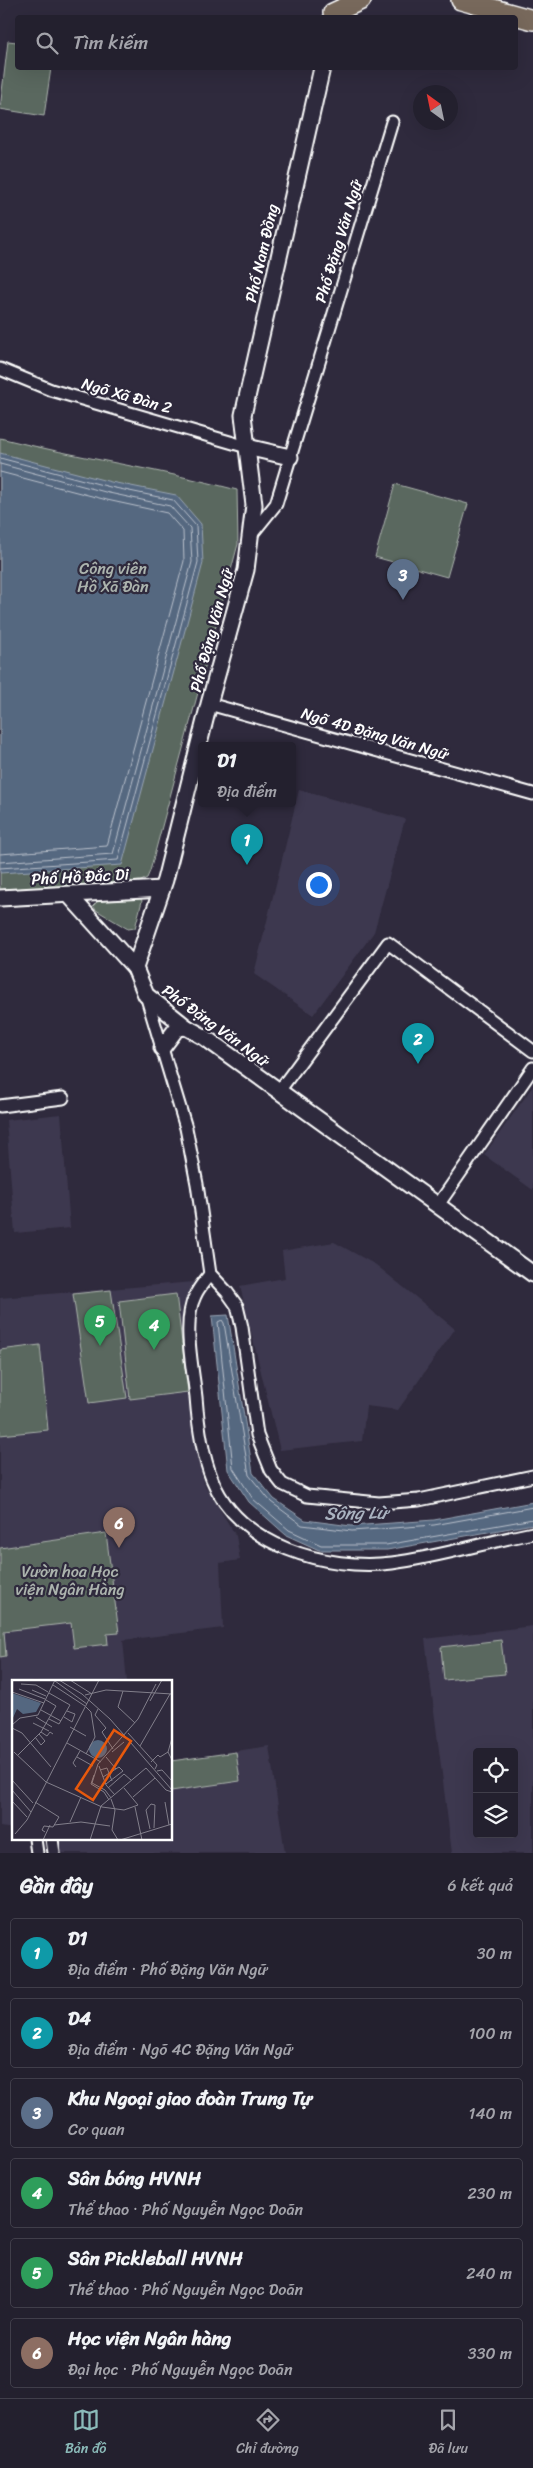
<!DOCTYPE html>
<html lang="vi">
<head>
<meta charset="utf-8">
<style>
	:root { --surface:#23202e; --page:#2b2836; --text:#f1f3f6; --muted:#a3a3aa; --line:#403e4a; --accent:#8bbbb9 }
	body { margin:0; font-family:Sriracha,sans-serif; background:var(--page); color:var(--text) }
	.controls { position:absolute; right:15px; bottom:15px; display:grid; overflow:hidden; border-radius:5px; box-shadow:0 5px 20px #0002 }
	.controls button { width:45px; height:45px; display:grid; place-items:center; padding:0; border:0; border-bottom:1px solid var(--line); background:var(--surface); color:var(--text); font:25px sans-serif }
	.compass { position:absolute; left:413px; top:85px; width:45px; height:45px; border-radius:50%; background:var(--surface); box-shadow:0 5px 20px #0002; rotate:327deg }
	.you { position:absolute; left:318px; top:884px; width:18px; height:18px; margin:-12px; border:4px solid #fff; border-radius:50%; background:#1a73e8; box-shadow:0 0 0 8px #1a73e833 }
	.badge { display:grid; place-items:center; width:32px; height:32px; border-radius:50%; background:var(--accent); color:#fff; font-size:16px; font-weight:700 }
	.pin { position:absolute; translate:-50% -41px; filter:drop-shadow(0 1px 2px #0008) }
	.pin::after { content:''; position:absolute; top:26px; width:18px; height:15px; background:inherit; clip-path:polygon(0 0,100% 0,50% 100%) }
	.popup { position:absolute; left:198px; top:742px; width:98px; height:65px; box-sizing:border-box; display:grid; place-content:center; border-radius:5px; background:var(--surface); filter:drop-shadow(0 1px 4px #0005); font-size:16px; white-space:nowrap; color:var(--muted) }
	.popup b { font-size:19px; color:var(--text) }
	.popup::after { content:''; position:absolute; left:50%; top:100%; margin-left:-10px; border:10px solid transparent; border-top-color:var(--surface) }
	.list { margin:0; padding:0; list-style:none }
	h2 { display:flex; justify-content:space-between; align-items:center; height:65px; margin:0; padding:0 20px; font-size:21px }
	h2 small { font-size:16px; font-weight:400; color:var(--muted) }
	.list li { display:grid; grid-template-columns:32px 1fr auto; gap:15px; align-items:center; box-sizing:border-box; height:70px; margin:0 10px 10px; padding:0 10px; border:1px solid var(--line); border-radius:5px }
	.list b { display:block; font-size:19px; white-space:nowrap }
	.list p { margin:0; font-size:16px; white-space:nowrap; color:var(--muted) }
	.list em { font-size:16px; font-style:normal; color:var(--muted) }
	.icon { flex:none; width:28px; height:28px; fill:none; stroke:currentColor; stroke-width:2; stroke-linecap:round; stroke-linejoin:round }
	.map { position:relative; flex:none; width:533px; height:1853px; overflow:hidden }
	.search { position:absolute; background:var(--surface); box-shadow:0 5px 20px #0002; left:15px; right:15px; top:15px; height:55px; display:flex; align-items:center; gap:12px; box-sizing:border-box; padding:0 18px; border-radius:5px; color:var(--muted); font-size:19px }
	.sheet { height:545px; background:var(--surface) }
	nav { display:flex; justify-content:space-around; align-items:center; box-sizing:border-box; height:70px; border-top:1px solid var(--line); background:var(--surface); font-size:14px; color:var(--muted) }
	nav a { display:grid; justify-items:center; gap:2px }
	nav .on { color:var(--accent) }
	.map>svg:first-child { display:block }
	.built { fill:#3e394f; fill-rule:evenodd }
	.green { fill:#5a685e; stroke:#acb4ae }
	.water { fill:#546780; stroke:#98a4b3 }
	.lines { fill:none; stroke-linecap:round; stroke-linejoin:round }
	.shore { stroke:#bbc2cc; stroke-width:1 }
	.minor-casing { stroke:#fff; stroke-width:15 }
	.tertiary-casing { stroke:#fff; stroke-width:19 }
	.primary-casing { stroke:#fff; stroke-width:22 }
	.minor { stroke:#2f2a3d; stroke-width:11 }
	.tertiary { stroke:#2f2a3d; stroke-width:15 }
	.primary { stroke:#78695c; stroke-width:19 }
	.labels { text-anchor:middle; stroke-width:4.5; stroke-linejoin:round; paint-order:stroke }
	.street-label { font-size:16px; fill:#fff; stroke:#2f2a3d }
	.park-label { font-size:16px; fill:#acb4ae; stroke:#2f2a3d }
	.water-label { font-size:18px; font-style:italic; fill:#aab3c0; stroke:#2f2a3d }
	.inset-road { fill:none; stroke:#827f8b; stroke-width:1 }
	.view { fill:#e8590c; fill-opacity:0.15; stroke:#e8590c; stroke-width:2.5 }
	.inset-edge { fill:none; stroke:#fff; stroke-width:2.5 }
</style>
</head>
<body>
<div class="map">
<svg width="533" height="1853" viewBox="0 0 533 1853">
	<rect width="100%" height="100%" fill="#2f2a3d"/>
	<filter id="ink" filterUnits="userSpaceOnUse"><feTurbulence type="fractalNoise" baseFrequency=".02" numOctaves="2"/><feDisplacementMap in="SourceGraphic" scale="10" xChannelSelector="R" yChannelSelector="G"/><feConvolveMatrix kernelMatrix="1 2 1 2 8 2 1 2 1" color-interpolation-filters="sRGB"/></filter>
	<g filter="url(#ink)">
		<g class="built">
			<path d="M299 790 405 819 374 932 313 1015 254 974Z"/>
			<path d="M533 1086V1190L484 1155Z"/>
			<path d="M61 1114 70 1228 15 1233 6 1120Z"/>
			<path d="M334 1242 376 1265 455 1329 398 1410 366 1406 362 1441 280 1450 240 1286 285 1278 282 1251Z"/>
			<path d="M194 1282 182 1310 198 1458 204 1484 236 1536 240 1560 220 1563 223 1628 123 1640 127 1682H14V1829L0 1827V1298Z"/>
			<path d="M533 1626V1853H452L425 1639ZM477 1752H514V1834H477Z"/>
			<path d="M269 1746 285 1853H61L59 1839H171V1761Z"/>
		</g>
		<g class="green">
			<path d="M8 41 17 42 18 68H51L44 116 0 109Z"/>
			<path d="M0 438C79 458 159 469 237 490L238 544 150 871 147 878 141 881 0 892Z"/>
			<path d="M395 484 468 504 447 577 375 557Z"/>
			<path d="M137 897H140L142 901 135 928 128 929 96 910 93 906 98 901Z"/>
			<path d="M111 1290 127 1398 89 1403 73 1294Z"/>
			<path d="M176 1294 188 1392 130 1399 119 1301Z"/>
			<path d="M40 1345 48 1430 0 1435V1350Z"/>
			<path d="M106 1533 119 1633 107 1634 108 1644 74 1648 71 1623 4 1631 6 1656 0 1657V1548Z"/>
			<path d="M501 1640 505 1674 444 1680 441 1647Z"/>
			<path d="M236 1752 240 1781 171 1791V1761Z"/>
		</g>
		<g class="water">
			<path d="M0 453 111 482 176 495 201 524 203 563 122 865 0 873Z"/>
			<path d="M228 1315 253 1473 274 1499 305 1520 351 1526 434 1520 533 1502V1524L387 1550H319L286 1535 249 1502 228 1470 212 1316Z"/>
		</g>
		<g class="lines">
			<g class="shore">
				<path d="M0 458 110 487 173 500 196 526 198 562 118 860 0 868"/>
				<path d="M0 464 109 493 170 506 190 528 192 562 113 854 0 862"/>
				<path d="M0 472 107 500 167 513 183 531 184 561 107 846 0 854"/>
				<path d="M533 1507 434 1525 352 1531 302 1525 271 1502 249 1475 224 1323 222 1320 218 1322 233 1468 253 1499 289 1530 321 1545H386L533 1519"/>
			</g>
			<g class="minor-casing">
				<g id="minor">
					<path d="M0 369 51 390 247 447"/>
					<path d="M251 535 276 504 392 122"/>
					<path d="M209 704 533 794"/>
					<path d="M146 995 186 1128 197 1184 210 1274 227 1292 237 1306 242 1327 257 1435 271 1470 282 1484 307 1496 379 1503 419 1500 533 1476"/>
					<path d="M279 1091 388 943 533 1051"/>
					<path d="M0 1106 63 1098"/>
					<path d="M438 1205 533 1068"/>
					<path d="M210 1274C205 1281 198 1288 195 1296 182 1322 193 1369 196 1397 198 1424 202 1454 212 1479 238 1546 327 1571 392 1563 439 1557 486 1542 533 1533"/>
					<path d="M35 1839 37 1853"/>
					<path d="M52 1839 54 1853"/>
				</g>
			</g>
			<g class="tertiary-casing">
				<g id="tertiary">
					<path d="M247 447 290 457"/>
					<path d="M69 895 135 968 146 995 186 1027 204 1037 533 1274"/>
					<path d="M0 898 162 889"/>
					<path d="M135 968 165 880 209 704 246 570 254 505 243 415 322 68"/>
					<path d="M162 1048 177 1028 186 1027"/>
				</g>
			</g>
			<g class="primary-casing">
				<g id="primary">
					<path d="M461 0 533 20"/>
					<path d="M333 13 361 0"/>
				</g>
			</g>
			<use href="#minor" class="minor"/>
			<use href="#tertiary" class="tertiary"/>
			<use href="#primary" class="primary"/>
		</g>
	</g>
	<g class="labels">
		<g class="street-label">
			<text transform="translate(338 241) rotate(-73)" y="6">Phố Đặng Văn Ngữ</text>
			<text transform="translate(261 253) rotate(-77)" y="6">Phố Nam Đồng</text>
			<text transform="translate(127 395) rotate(16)" y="6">Ngõ Xã Đàn 2</text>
			<text transform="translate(211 630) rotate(-75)" y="6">Phố Đặng Văn Ngữ</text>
			<text transform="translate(375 733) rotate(16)" y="6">Ngõ 4D Đặng Văn Ngữ</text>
			<text transform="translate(80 876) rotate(-3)" y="6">Phố Hồ Đắc Di</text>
			<text transform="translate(216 1025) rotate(36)" y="6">Phố Đặng Văn Ngữ</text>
		</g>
		<g class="park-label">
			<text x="113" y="574">Công viên<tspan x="113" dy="18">Hồ Xã Đàn</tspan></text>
			<text x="70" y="1577">Vườn hoa Học<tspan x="70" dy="18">viện Ngân Hàng</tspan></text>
		</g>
		<g class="water-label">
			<text transform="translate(356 1513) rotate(-1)" y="6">Sông Lừ</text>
		</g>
	</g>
	<g transform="translate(12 1680)">
		<rect width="160" height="160" fill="#2f2a3d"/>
		<path d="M0 13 29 23 24 32 11 34 5 29 0 40ZM77 69a9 9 0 1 1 18 0a9 9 0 1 1-18 0Z" fill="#546780"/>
		<path class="inset-road" d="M47 0 70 14 98 39 160 110M58 0 80 14M43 1 75 24M9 4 24 5 36 12M41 5 73 26M7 9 33 19M20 10 34 16M111 11 106 27 123 43M0 12 32 23M37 13 58 25 47 44 37 39M73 15 94 10 160 14M138 21 150 0M86 29 83 35 94 48 90 52 101 69M29 30 49 41M24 37 40 47M52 37 60 42 63 34 55 31M21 43 37 51M0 45 8 38 26 35 43 0M58 47 74 56M0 48 10 53 39 87M29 52 35 56 38 52 41 54M116 53 145 85 143 89M23 57 29 65 33 61 27 54M160 58 156 72 160 80M55 63 89 82M128 66 158 14M2 72 34 102 90 127M100 72 112 62M74 74 83 57 79 32 74 27M6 75 29 52 44 26 34 20M65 77 81 86M94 77 104 89M139 82 146 75 148 77 156 72M87 86 94 105 103 115M64 87 61 83 68 71M134 88 154 110 160 112M88 90 95 88 100 101M145 91 150 90 160 101M82 95 79 104 92 112 97 120M91 97 107 87 111 91 94 104M0 100 21 123M96 108 112 94 119 100M0 110 19 132M121 117 143 98M99 118 93 110 80 103 86 84 126 39 144 4M99 119 103 130 100 150 106 160M0 121 15 137M23 122 47 137 41 147 32 146 30 150 33 152M153 122 157 145M90 127 112 130 126 125 112 108M123 127 130 160M58 142 69 117M42 145 69 142 98 146M138 149 134 130 139 124 143 125 142 148M3 154 15 140 87 0M31 160 38 145M78 160 89 126 134 88M108 160 160 144"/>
		<path class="view" d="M102 50 119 61 81 120 64 109Z"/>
		<rect width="160" height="160" class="inset-edge"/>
	</g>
</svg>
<div class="controls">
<button><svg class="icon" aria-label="locate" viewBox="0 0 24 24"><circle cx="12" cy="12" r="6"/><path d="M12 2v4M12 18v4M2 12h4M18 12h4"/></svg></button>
<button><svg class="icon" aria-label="layers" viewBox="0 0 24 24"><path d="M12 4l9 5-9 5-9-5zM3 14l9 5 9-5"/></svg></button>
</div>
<svg class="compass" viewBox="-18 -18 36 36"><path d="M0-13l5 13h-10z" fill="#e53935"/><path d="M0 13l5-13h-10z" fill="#a3a3aa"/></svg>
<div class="you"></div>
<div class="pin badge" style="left:247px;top:865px;background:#0f9aa8">1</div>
<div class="popup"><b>D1</b>Địa điểm</div>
<div class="pin badge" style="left:418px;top:1064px;background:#0f9aa8">2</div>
<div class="pin badge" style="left:403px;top:600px;background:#5c6f8a">3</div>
<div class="pin badge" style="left:154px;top:1350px;background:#2e9e5b">4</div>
<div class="pin badge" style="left:100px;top:1346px;background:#2e9e5b">5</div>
<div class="pin badge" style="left:119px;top:1548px;background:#8d6e63">6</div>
<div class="search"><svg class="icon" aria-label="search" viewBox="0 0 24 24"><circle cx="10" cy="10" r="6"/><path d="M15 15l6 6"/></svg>Tìm kiếm</div>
</div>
<section class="sheet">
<h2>Gần đây<small>6 kết quả</small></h2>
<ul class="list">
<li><span class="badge" style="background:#0f9aa8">1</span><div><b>D1</b><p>Địa điểm · Phố Đặng Văn Ngữ</p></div><em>30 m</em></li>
<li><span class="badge" style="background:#0f9aa8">2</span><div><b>D4</b><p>Địa điểm · Ngõ 4C Đặng Văn Ngữ</p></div><em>100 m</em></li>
<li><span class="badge" style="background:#5c6f8a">3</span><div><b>Khu Ngoại giao đoàn Trung Tự</b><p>Cơ quan</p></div><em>140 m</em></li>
<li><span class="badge" style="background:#2e9e5b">4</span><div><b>Sân bóng HVNH</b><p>Thể thao · Phố Nguyễn Ngọc Doãn</p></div><em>230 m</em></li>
<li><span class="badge" style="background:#2e9e5b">5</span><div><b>Sân Pickleball HVNH</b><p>Thể thao · Phố Nguyễn Ngọc Doãn</p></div><em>240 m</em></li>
<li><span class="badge" style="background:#8d6e63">6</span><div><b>Học viện Ngân hàng</b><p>Đại học · Phố Nguyễn Ngọc Doãn</p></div><em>330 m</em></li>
</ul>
</section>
<nav>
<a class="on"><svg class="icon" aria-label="map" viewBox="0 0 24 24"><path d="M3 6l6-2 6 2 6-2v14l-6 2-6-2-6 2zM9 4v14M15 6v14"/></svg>Bản đồ</a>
<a><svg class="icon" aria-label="directions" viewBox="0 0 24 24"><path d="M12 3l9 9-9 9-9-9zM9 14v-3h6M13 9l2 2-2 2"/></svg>Chỉ đường</a>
<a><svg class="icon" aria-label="saved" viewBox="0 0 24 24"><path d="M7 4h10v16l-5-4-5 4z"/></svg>Đã lưu</a>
</nav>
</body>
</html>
